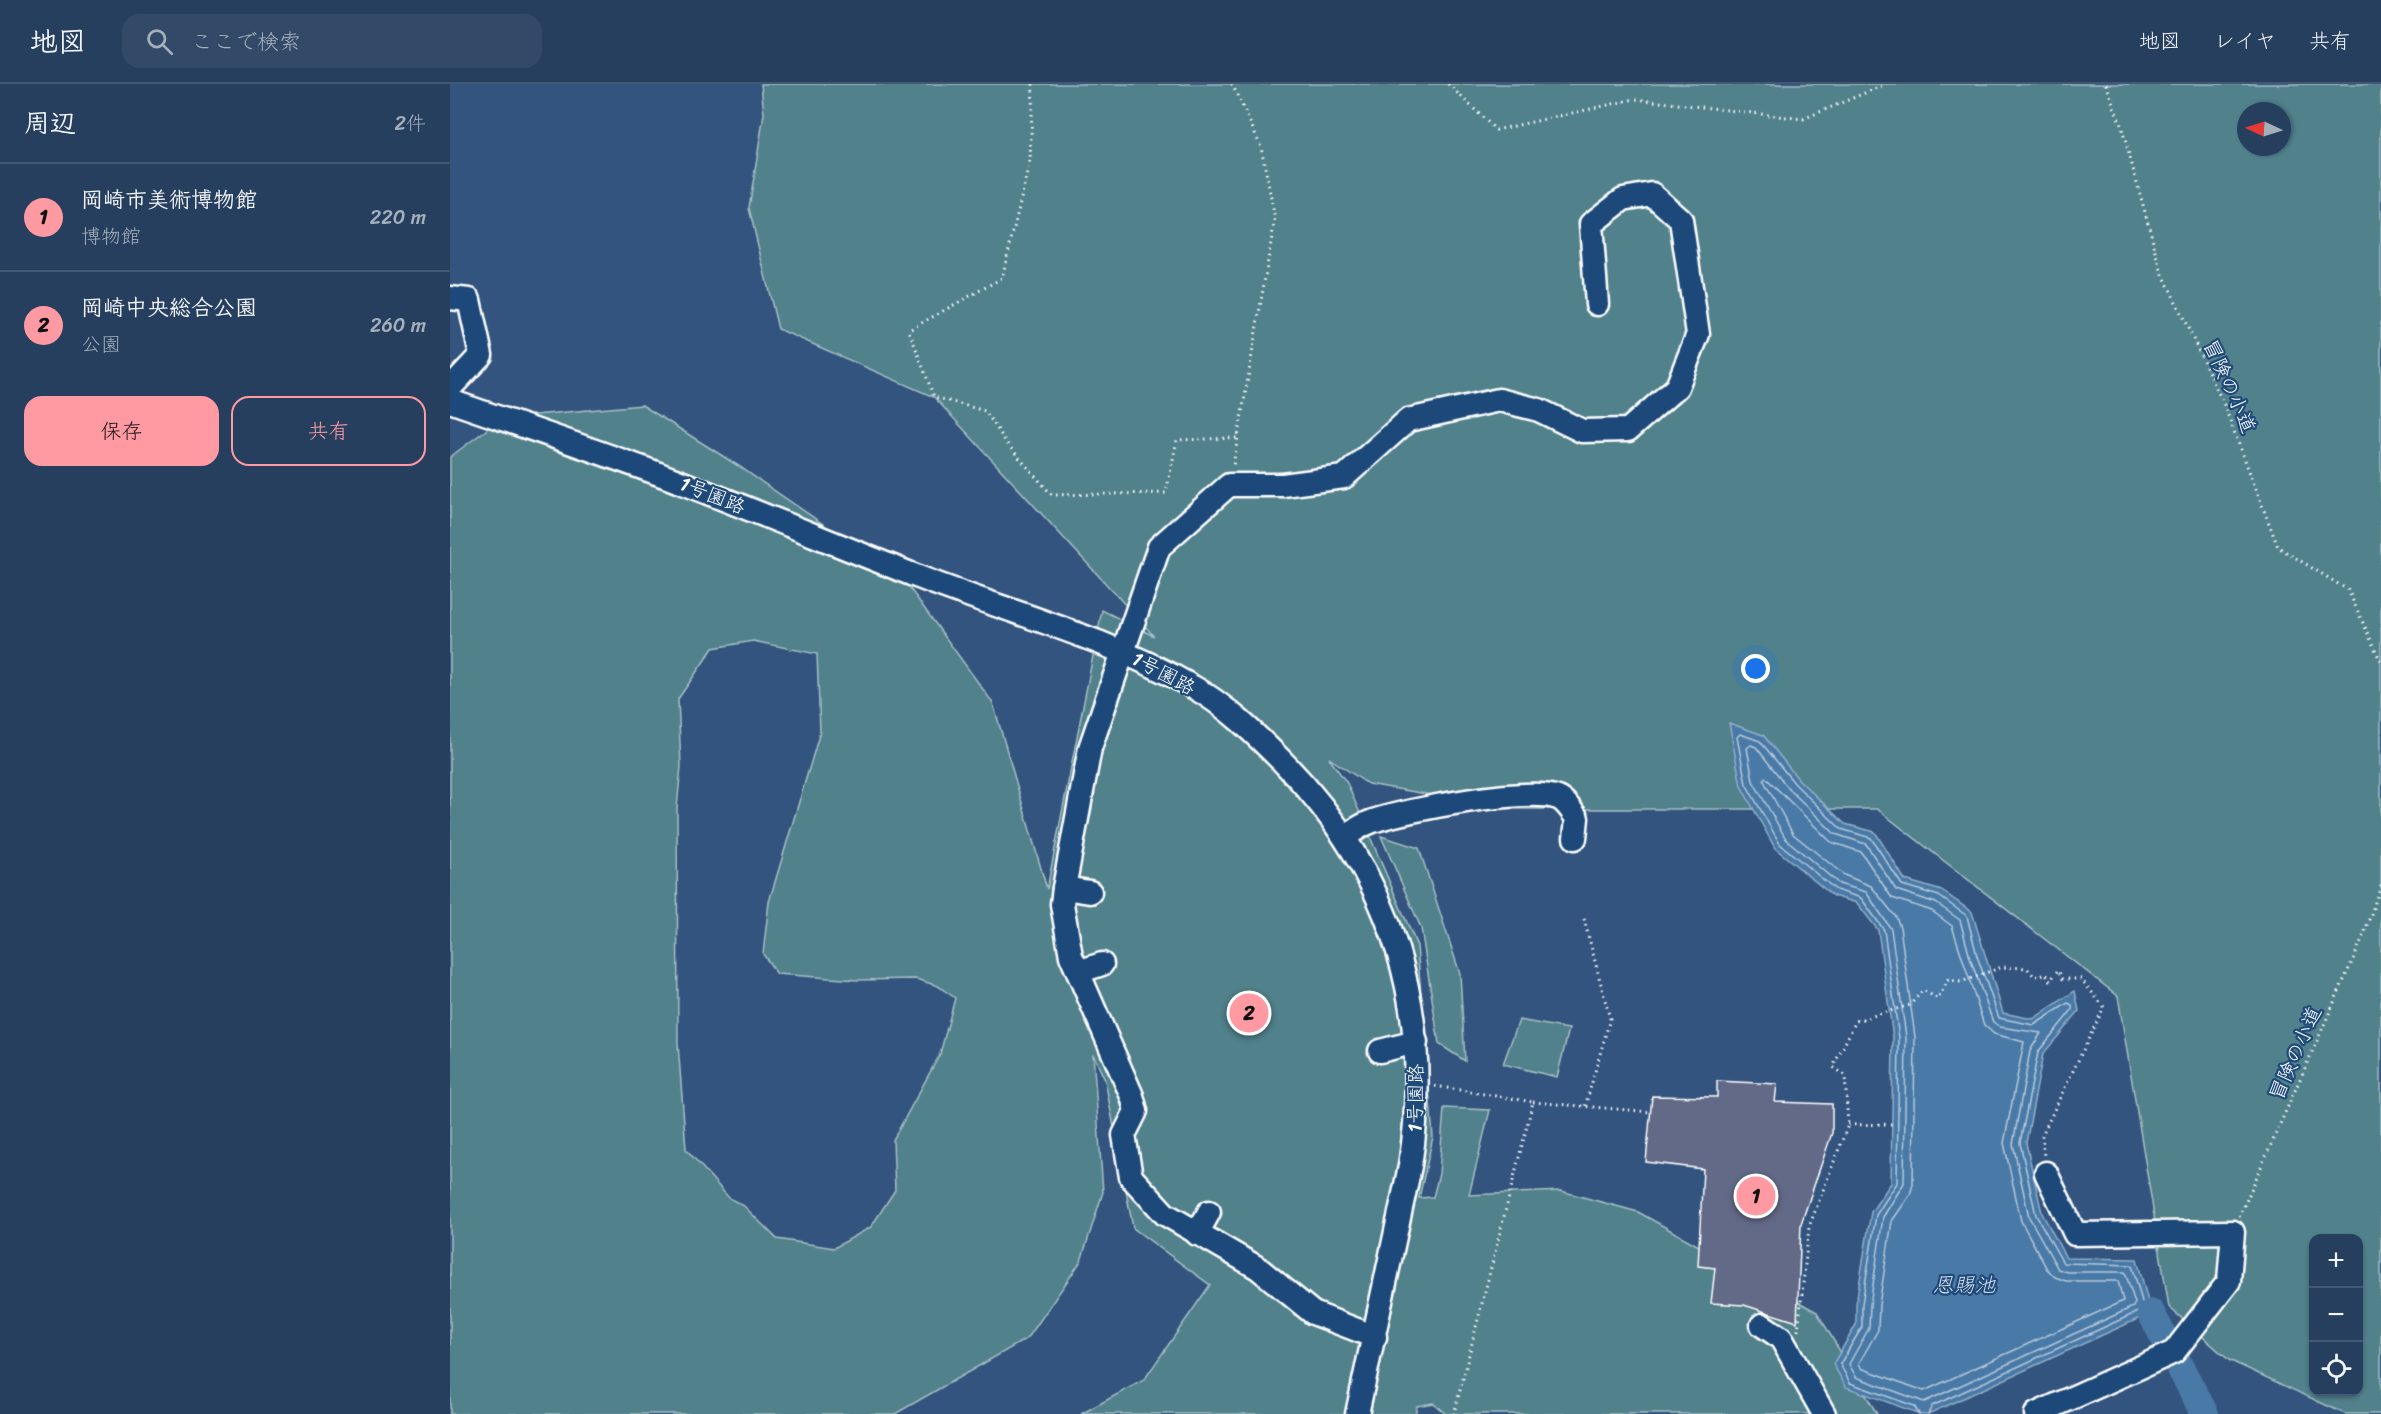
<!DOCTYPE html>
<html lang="ja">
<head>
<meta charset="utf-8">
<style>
	:root { --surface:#263f5e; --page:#324a67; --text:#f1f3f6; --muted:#a4afbc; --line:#425873; --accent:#ff9aa2 }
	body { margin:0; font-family:Sriracha,"Klee One",sans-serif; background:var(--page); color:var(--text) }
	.controls { position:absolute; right:18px; bottom:18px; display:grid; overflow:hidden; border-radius:12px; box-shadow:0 2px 4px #0004 }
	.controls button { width:54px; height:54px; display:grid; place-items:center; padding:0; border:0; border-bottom:2px solid var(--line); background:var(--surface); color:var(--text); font:30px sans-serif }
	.compass { position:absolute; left:1787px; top:18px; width:54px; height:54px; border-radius:50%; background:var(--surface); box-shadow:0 2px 4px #0004; rotate:274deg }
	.you { position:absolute; left:1306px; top:585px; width:21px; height:21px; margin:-15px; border:4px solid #fff; border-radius:50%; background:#1a73e8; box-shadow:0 0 0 9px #1a73e833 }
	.badge { display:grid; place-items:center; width:39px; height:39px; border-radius:50%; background:var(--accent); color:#111; font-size:20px; font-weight:700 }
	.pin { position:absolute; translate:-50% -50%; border:3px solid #fff; box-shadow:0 2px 6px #0006 }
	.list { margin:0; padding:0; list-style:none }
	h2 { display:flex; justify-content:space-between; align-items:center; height:78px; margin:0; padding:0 24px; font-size:26px }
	h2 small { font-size:20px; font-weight:400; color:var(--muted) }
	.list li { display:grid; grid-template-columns:39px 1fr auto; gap:18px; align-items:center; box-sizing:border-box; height:108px; padding:0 24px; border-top:2px solid var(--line) }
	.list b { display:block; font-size:22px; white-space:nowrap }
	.list p { margin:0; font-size:20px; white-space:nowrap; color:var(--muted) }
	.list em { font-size:20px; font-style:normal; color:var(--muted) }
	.actions { display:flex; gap:12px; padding:18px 24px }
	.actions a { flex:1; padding:14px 0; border:2px solid var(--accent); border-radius:18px; text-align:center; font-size:21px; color:var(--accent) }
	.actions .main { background:var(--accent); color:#111 }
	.icon { flex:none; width:33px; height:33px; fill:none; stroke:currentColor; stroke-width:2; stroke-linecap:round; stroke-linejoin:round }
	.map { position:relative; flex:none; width:1931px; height:1330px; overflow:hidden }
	header { display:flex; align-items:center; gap:36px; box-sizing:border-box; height:84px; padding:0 30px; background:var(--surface); border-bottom:2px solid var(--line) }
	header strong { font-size:28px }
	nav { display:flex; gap:33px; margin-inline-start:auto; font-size:21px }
	.search { width:420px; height:54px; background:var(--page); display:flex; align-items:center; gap:15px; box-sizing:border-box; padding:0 21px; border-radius:18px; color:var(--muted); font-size:22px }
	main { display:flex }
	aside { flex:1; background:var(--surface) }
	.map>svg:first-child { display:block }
	.green { fill:#51818b; stroke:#a8c0c5; stroke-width:1.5; fill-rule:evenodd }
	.water { fill:#4979a6; stroke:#92afca; stroke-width:1.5 }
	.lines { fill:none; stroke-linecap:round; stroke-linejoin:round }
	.shore { stroke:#b6c9db; stroke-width:1.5 }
	.river { stroke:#4979a6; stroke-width:28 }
	.building { fill:#636a87; stroke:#fff; stroke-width:1.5 }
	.minor-casing { stroke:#fff; stroke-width:27 }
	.path { stroke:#fff; stroke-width:3; stroke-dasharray:1.5 4.5; stroke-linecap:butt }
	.minor { stroke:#1f4a7a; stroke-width:22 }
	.labels { text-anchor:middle; stroke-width:4.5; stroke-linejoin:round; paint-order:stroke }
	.street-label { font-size:20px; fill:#fff; stroke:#1f4a7a }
	.water-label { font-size:21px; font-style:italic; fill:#d2dee9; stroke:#1f4a7a }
</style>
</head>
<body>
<header>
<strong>地図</strong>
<div class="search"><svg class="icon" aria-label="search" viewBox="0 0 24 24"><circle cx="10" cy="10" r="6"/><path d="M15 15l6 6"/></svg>ここで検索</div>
<nav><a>地図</a><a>レイヤ</a><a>共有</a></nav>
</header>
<main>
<aside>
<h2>周辺<small>2件</small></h2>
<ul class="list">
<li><span class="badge">1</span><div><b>岡崎市美術博物館</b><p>博物館</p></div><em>220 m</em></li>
<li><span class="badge">2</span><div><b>岡崎中央総合公園</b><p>公園</p></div><em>260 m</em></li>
</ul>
<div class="actions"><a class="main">保存</a><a>共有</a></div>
</aside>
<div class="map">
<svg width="1931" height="1330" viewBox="0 0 1931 1330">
	<rect width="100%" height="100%" fill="#33547e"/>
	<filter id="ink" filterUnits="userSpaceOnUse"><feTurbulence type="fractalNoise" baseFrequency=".0167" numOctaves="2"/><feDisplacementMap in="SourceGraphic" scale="12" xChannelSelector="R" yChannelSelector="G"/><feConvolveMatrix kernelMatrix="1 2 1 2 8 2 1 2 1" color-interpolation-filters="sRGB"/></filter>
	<g filter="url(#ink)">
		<g class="green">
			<path d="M311 0H1931V1330H1895L1779 1276 1719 1223 1668 912 1427 725H1064L918 700 879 674 897 699 967 862 983 1053 969 1114 983 1113 989 1090 994 1024 1040 1026 1019 1111 1111 1107 1188 1128 1367 1228 1427 1330H996L983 1319 967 1322 965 1330H631L694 1296 760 1201 683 1144 655 996 643 970 653 1108 631 1177 578 1254 445 1330H0V373L52 334 192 321 290 383 453 495 543 619 597 805 652 526 704 552 484 313 328 245 299 124 314 30ZM1796 27H1832V63H1796ZM303 557 367 570 370 648 319 818 313 870 327 890 407 896 466 895 488 902 505 914 490 970 443 1056 445 1106 421 1143 384 1164 327 1155 294 1122 279 1114 236 1065 228 960 227 724 231 682 228 615 263 564ZM1864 1154H1908V1308H1864Z"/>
			<path d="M931 752 969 764 1010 890 1015 977 989 960 971 844Z"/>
			<path d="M1069 936 1119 945 1107 993 1053 980Z"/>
		</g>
		<path class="water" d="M1279 639 1313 651 1349 696 1395 740 1425 748 1455 796 1492 807 1522 828 1553 929 1583 935 1625 907 1629 927 1593 970 1576 1059 1592 1129 1616 1174 1687 1175 1701 1229 1478 1330H1470L1396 1303 1383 1280 1406 1241V1220L1421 1128 1441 1099 1443 954 1428 846 1407 819 1383 812 1325 764 1291 702Z"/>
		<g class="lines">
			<g class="shore">
				<path d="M1301 661 1306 663 1339 705 1385 750 1416 760 1446 806 1486 819 1510 836 1520 874 1543 938 1550 943 1591 949 1580 967 1563 1060 1579 1133 1608 1185 1617 1188H1675L1685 1219 1683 1223 1474 1318 1406 1293 1399 1280 1419 1244 1420 1221 1433 1133 1454 1099 1456 953 1441 845 1416 808 1389 800 1336 755 1303 697 1297 664Z"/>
				<path d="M1315 693 1381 758 1411 768 1442 814 1482 827 1502 842 1534 941 1544 950 1574 958 1554 1059 1571 1137 1597 1185 1605 1193 1616 1197H1668L1673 1217 1474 1307 1411 1284 1409 1279 1428 1246 1429 1221 1442 1137 1460 1111 1463 1100 1465 953 1450 843 1446 833 1421 802 1394 791 1343 750 1314 697Z"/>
				<path d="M1469 1330 1464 1322 1400 1299 1390 1280 1412 1243V1220L1426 1131 1447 1099 1449 954 1434 846 1411 814 1386 806 1330 760 1296 700 1287 653 1290 650 1310 657 1345 700 1391 745 1421 754 1452 801 1489 812 1517 832 1527 872 1549 934 1584 941 1618 919 1622 921V926L1588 968 1570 1059 1586 1131 1613 1179 1682 1181 1694 1225 1482 1322 1478 1330"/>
			</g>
			<path class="river" d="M1701 1229 1755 1330"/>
		</g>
		<path class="building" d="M1267 997 1327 1000 1325 1018 1382 1020V1049L1351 1140 1347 1238 1294 1221 1261 1219 1265 1184 1248 1182 1253 1085 1196 1078 1202 1012 1267 1013Z"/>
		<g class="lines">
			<g class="minor-casing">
				<g id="minor">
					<path d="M0 214 19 216 31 271 0 304"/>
					<path d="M0 317C75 343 151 368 225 396 305 427 385 460 466 492 558 528 656 553 743 603 776 621 806 651 832 677 943 790 984 927 960 1082L907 1330"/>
					<path d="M895 752C904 747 913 740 923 737 956 726 1079 702 1108 714 1116 717 1122 728 1127 734L1125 754"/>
					<path d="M614 804 640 808"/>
					<path d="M628 888 652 880"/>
					<path d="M930 967 966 958"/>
					<path d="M747 1150 759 1128"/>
					<path d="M1312 1241 1331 1254 1374 1330"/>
					<path d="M925 1253 863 1229 808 1184 715 1130 681 1093 674 1051 686 1027 682 1012 621 872 612 820 614 804 640 664 709 463 779 401H833L894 393 958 336 1049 316 1089 326 1132 347 1178 346 1227 303 1248 250 1231 136 1202 110 1173 115 1141 140 1147 220"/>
					<path d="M1586 1330 1724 1268 1779 1197 1783 1148 1625 1150 1596 1089"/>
				</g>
			</g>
			<g class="path">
				<path d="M583 0 580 77 552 194 459 246 484 313 535 327 558 361 602 411 716 409 727 356 787 354"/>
				<path d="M782 0 811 62 825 135 783 382"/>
				<path d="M998 0 1046 46 1185 15 1353 35 1436 0"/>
				<path d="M1656 0 1671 41 1711 186 1774 321 1828 463 1898 506 1931 578"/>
				<path d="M1134 835 1160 935 1135 1023"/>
				<path d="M985 1002 1083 1018 1004 1330"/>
				<path d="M1083 1018 1201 1028"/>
				<path d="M1398 1041 1446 1040"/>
				<path d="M1789 1133 1913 853 1931 801"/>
				<path d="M1348 1247 1359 1143 1398 1041 1395 991 1383 983 1406 937 1460 921 1473 906 1488 915 1498 896 1511 898 1552 883 1577 884 1585 893 1596 889 1600 897 1608 886 1613 895H1631L1654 923 1592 1051 1594 1073"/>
			</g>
			<use href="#minor" class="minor"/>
		</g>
	</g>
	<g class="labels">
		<g class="street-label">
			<text transform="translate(1780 302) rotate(66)" y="7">冒険の小道</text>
			<text transform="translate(263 411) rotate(22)" y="7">1号園路</text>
			<text transform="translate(714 589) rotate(28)" y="7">1号園路</text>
			<text transform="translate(1845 969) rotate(-66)" y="7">冒険の小道</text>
			<text transform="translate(965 1014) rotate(-89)" y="7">1号園路</text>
		</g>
		<g class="water-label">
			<text x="1514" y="1208">恩賜池</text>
		</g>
	</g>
</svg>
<div class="controls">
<button>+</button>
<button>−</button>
<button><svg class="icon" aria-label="locate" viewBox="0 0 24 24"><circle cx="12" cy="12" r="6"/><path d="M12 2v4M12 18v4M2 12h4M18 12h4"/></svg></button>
</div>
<svg class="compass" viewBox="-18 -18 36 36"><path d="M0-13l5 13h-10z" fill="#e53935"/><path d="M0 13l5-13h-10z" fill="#a4afbc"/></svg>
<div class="you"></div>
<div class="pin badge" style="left:1306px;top:1112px">1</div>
<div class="pin badge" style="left:799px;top:929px">2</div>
</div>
</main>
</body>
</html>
